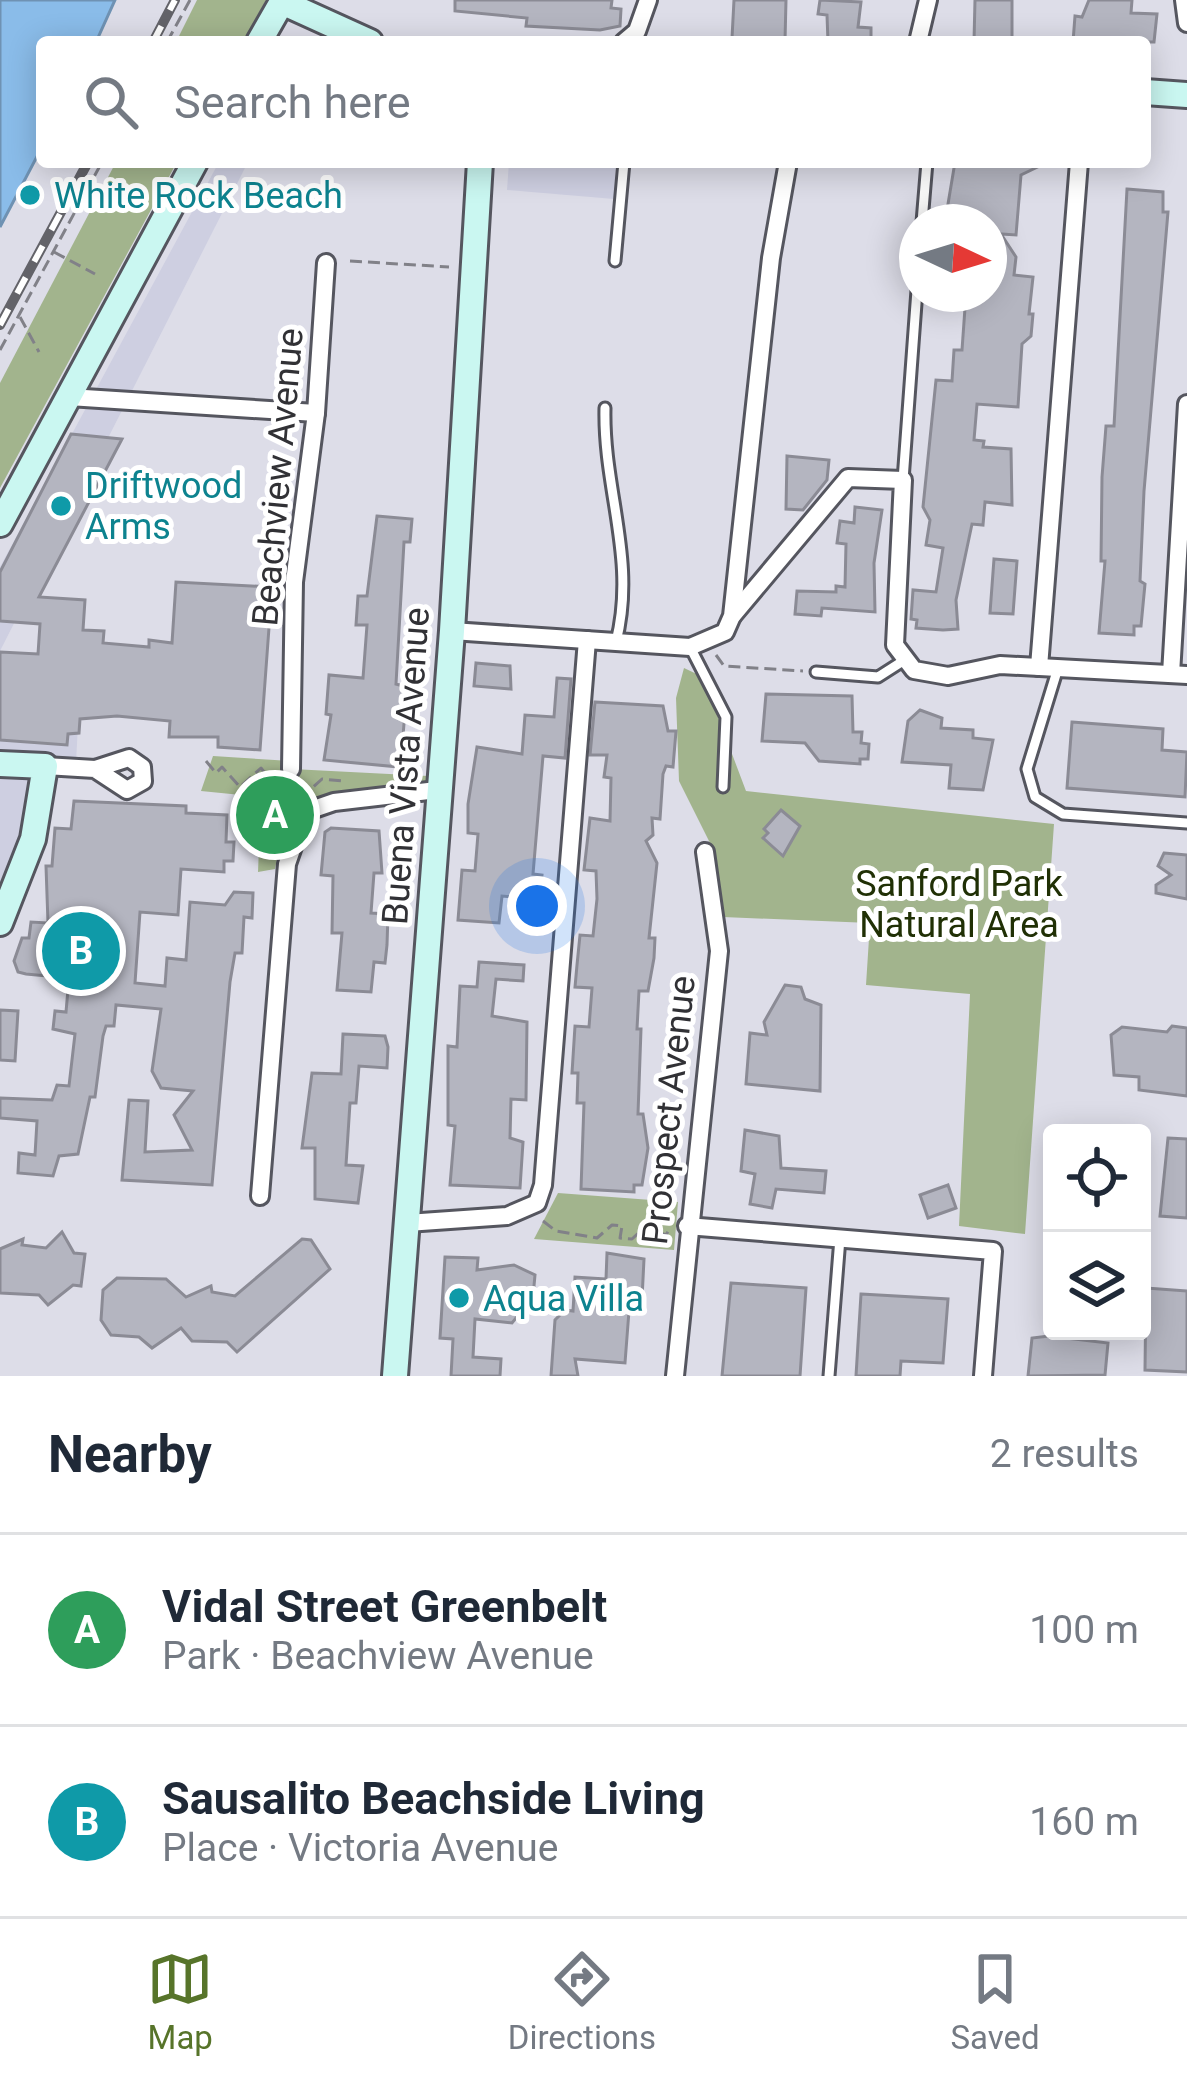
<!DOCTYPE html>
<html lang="en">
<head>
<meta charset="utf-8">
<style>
	:root { --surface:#fff; --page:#f2f2f3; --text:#1f2937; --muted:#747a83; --line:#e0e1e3; --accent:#57742a }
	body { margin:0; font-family:Roboto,sans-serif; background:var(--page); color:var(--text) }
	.controls { position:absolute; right:36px; bottom:36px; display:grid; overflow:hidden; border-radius:12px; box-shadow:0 6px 30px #0003 }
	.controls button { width:108px; height:108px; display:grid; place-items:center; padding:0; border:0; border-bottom:3px solid var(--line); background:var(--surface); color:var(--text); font:60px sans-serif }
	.compass { position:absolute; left:899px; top:204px; width:108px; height:108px; border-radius:50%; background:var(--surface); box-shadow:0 6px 30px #0003; rotate:94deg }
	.you { position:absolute; left:537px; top:906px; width:42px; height:42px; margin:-30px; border:9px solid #fff; border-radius:50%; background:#1a73e8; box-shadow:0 0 0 18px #1a73e833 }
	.badge { display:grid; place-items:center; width:78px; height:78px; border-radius:50%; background:var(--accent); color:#fff; font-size:39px; font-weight:700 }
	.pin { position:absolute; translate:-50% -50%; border:6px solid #fff; box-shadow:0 3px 12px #0006 }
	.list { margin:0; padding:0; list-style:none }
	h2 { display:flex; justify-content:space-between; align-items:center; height:156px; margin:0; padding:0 48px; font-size:51px }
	h2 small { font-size:39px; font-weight:400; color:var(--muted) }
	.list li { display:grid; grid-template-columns:78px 1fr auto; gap:36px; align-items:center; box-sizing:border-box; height:192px; padding:0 48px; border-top:3px solid var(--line) }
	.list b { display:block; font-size:45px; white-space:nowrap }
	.list p { margin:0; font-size:39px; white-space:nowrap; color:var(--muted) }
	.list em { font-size:39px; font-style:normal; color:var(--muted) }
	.icon { flex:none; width:66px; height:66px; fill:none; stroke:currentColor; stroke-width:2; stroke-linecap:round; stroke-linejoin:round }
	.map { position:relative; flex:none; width:1187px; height:1376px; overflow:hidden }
	.search { position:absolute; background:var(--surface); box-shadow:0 6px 30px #0003; left:36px; right:36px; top:36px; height:132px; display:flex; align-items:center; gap:30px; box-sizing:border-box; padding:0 42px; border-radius:12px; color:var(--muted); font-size:45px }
	.sheet { height:540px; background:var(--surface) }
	nav { display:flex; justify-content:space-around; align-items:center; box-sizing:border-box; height:168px; border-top:3px solid var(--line); background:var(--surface); font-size:33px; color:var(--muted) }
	nav a { display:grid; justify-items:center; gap:6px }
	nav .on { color:var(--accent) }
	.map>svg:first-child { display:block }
	.built { fill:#cecfe1 }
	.green { fill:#a2b48d }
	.water { fill:#8abce9; stroke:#6f92b3; stroke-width:3 }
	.building { fill:#b4b5c0; stroke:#8b8b95; stroke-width:3 }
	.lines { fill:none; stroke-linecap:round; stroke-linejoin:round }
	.lane-casing { stroke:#55565f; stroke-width:15 }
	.street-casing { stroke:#55565f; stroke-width:22 }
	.secondary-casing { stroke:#55565f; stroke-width:30 }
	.path { stroke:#818188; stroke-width:3; stroke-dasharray:12 6; stroke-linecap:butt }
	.lane { stroke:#fff; stroke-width:9 }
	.street { stroke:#fff; stroke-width:16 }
	.secondary { stroke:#caf7f1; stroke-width:24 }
	.rail-casing { stroke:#636369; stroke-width:10 }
	.rail { stroke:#fff; stroke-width:6; stroke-dasharray:18; stroke-linecap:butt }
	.culture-dot { fill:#0f9aa8; stroke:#fff; stroke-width:4.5 }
	.labels { text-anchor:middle; stroke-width:10; stroke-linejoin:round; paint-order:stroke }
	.culture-label { font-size:36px; fill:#0d838f; stroke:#fff; text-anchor:start }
	.street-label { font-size:36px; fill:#313135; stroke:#fff }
	.park-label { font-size:36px; fill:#203005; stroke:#fff }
</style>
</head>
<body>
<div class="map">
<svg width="1187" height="1376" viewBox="0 0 1187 1376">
	<rect width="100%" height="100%" fill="#dddde8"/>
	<g class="built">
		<path d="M219 162H248L0 651V567Z"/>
		<path d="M509 162H616L614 199 507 190Z"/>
		<path d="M0 682 80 686 76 763 53 762 0 886Z"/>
	</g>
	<g class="green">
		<path d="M197 0H266L243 42H176Z"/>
		<path d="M116 162H177L0 488V383Z"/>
		<path d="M684 668 703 677 746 791 1054 824 1025 1234 959 1226 970 994 866 985 870 923 723 917 714 851 679 781 676 698Z"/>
		<path d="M213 756 291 761 292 769 428 776 427 786 304 803 284 823 275 869 258 872 261 797 201 791Z"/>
		<path d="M558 1193 678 1202 674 1250 534 1239Z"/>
	</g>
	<path class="water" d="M0 0H115L96 42H42V147L0 227Z"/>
	<g class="building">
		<path d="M455 0H612L611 8 621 9 620 26 600 30 526 26 527 18 455 11Z"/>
		<path d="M734 0H786L785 41 732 38Z"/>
		<path d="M820 0 861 2 858 27 871 28V42H828L827 15 818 14Z"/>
		<path d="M975 0H1012V42H974Z"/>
		<path d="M1089 0H1132L1131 13 1157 14 1154 42H1073L1075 16 1082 17Z"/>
		<path d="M955 162H1048L1021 175 1016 235 1001 234 1016 257 1014 275 1033 277 1029 314H1033L1031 336 1022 344 1018 407 977 404 974 440 984 441 983 447 1011 449 1012 505 985 502 983 525 972 524 956 600 958 629 943 630 916 628 917 620 911 619 913 590 936 592 943 548 926 545 930 520 923 507 936 380 952 381 954 350H962L966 294H989V222H945Z"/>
		<path d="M1127 189 1163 192V212H1168L1144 491 1140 581 1145 584 1141 626H1134V635L1099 633 1105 561H1101L1102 477 1106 426H1114Z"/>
		<path d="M71 434 122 439 39 597 85 600 83 630 104 631 103 643 149 647V640L172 643 176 582 272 587 260 750 218 747V737H169L170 721 117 716 80 719 79 733 68 734 67 745 0 740V652L38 654 40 624 0 621V572Z"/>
		<path d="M787 456 829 460 827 480 803 510 786 509Z"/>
		<path d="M855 507 882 510 874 563 875 612 822 608 821 616 795 614 797 591 836 592V586L845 587 846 544 837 543 840 521 854 523Z"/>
		<path d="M377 516 412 519 410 542H404L396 684 407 687 403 736H412L410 768 324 760 331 715 326 714 329 675 363 678 367 625H356L358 596H367Z"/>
		<path d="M994 559 1017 561 1013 614 990 613Z"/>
		<path d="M476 663 510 666 511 689 474 686Z"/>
		<path d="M557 678 571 679 565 758 543 756 533 874 542 875 540 899 502 896 499 923 458 920 462 870 475 871 478 834 468 833V804L477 747 522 754 525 715 554 717Z"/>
		<path d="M766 694 852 696 853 732H862L861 743 869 744 868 759H860V764L819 761 805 743 762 741Z"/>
		<path d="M595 702 663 706 668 731H676L673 767 666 766 663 774 660 819 652 818 653 835 646 841 657 863 649 938H655L654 958 648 991H639L637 1029H641L638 1114H643L648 1148 642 1185H634V1192L581 1189 584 1103H577L578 1073H572L575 1026 589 1027 592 988 575 987 577 965 580 935 593 936 597 899 596 871 584 870 590 818 610 821 611 778 604 777 607 755H590Z"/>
		<path d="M920 710 942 718 941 728 973 730V738L993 740 983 790 949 788 951 765 902 762 908 721Z"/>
		<path d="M1072 722 1163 729 1162 750 1187 752 1185 797 1067 788Z"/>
		<path d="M74 801 186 806V813L227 815 226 842H234L233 861H224V872L181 869 178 915 140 912 135 983 165 986 167 958 186 960 190 902 225 905 234 892 253 893 252 918 244 917 242 953H235L230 982 212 1185 122 1180 129 1100 148 1101 145 1152 192 1150 174 1115 193 1091 161 1088 152 1071 161 1009 116 1005 114 1026H106L103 1036 95 1097H90L78 1154 59 1156 53 1176 18 1173 19 1153 35 1155 37 1121 0 1118V1098L52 1100 57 1085 69 1086 75 1034 53 1029 55 1011 66 1012 69 978 26 974 18 972 14 961 22 938H29L31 922 48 923 46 866H52L55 828 71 829Z"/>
		<path d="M781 810 800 826 783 856 763 838 768 833 764 829Z"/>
		<path d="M331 828 379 831 382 873H374L371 913 388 914 387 945 385 963 374 962 371 992 337 990 342 933H332L333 876 321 875 325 832Z"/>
		<path d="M1164 853 1187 855V899L1156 893V885L1171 875 1158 866Z"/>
		<path d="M479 962 524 965 523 981 496 979 492 1016 527 1022 526 1100 511 1099 510 1138 523 1142 520 1188 450 1185 455 1126 448 1125V1046L457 1047 460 986 477 987Z"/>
		<path d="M785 985 801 987 805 999 821 1005 820 1091 746 1084 750 1033 767 1035 764 1022Z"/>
		<path d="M0 1010 18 1011 15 1061 0 1060Z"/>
		<path d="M1172 1026 1187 1028V1096L1139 1090V1077L1114 1075 1111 1035 1122 1027 1167 1032Z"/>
		<path d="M343 1034 385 1036 388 1047 387 1068 359 1066 356 1103H350L346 1165 363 1166 358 1203 315 1199V1148H302L312 1073 341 1074Z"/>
		<path d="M745 1130 779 1136 781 1168 826 1171 824 1193 776 1189 772 1208 750 1204 755 1174 741 1171Z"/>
		<path d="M1168 1138 1187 1139V1218L1160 1216Z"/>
		<path d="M948 1185 956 1208 928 1218 920 1195Z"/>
		<path d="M62 1232 74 1253 85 1254 81 1286 73 1285 48 1305 39 1295 0 1293V1249L23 1239 22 1245 46 1248Z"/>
		<path d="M302 1239 311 1240 330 1269 237 1352 227 1342 192 1341 181 1328 152 1348 139 1337 111 1335 101 1320 103 1290 117 1278 166 1279 186 1297 211 1286 212 1292 235 1296Z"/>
		<path d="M607 1253 644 1259 642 1299 630 1298 625 1363 575 1359 578 1376H551L555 1320 565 1310 573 1311 575 1277 606 1279Z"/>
		<path d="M445 1257 478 1258 477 1270 514 1265 535 1275 533 1297 512 1323 475 1319 473 1357 501 1359 500 1376H451L453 1339 440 1338Z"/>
		<path d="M731 1283 806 1288 800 1376H722Z"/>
		<path d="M1146 1288 1187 1291V1372L1145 1370Z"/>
		<path d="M861 1294 948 1299 943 1363 901 1361 900 1376H856Z"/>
		<path d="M1049 1336 1108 1343 1105 1375 1028 1376 1032 1338Z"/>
	</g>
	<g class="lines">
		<g class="lane-casing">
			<g id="lane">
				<path d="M922 222 927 162"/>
				<path d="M615 261 624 162"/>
				<path d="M605 408C603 490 637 559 616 642"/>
				<path d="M903 480 917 290"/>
				<path d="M690 647 726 717 723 787"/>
				<path d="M1058 668 1027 769 1035 797 1063 814 1187 823"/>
				<path d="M816 672 878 677 903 661"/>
				<path d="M829 1376 840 1238"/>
			</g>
		</g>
		<g class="street-casing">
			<g id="street">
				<path d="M1184 0 1187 23"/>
				<path d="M624 42 637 31 648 0"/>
				<path d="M918 42 928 0"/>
				<path d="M69 397 316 413"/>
				<path d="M733 615 848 478 903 480 895 645 914 670 948 676 1000 665 1187 675"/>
				<path d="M452 631 690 647 725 632 732 616 771 258 788 162"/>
				<path d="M1039 667 1079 162"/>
				<path d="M1171 674 1187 404"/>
				<path d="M45 766 95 769 129 758 142 767 143 781 127 790 95 769"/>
				<path d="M291 769 294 582 316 413 326 263"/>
				<path d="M260 1196 287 864 305 812 334 802 437 790"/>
				<path d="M407 1223 507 1216 537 1203 543 1185 587 640"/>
				<path d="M687 1226 993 1251 983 1376"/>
				<path d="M675 1376 719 951 705 852"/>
			</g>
		</g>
		<g class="secondary-casing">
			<g id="secondary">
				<path d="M282 2 370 42"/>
				<path d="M259 42 283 0"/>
				<path d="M1145 92 1187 95"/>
				<path d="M0 524 195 162"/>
				<path d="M0 764 45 766 33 839 0 923"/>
				<path d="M395 1376 452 631 480 162"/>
			</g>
		</g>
		<g class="path">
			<path d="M167 42 190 0"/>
			<path d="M54 252 95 274"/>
			<path d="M350 261 449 267"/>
			<path d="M20 317 39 352"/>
			<path d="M0 350 102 162"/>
			<path d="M716 655 724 666 803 671"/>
			<path d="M206 761 216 773 222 767 240 787 261 768 269 778 268 859"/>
			<path d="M301 781 310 790 322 779 344 781"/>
			<path d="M271 791 276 798 289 787"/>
			<path d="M543 1221 556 1231 597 1238 612 1225 622 1226 620 1238 632 1239 645 1227 666 1235 670 1228"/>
		</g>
		<use href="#lane" class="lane"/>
		<use href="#street" class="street"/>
		<use href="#secondary" class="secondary"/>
		<g class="rail-casing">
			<g id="rail">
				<path d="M153 42 175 0"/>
				<path d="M0 325 88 162"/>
			</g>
		</g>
		<use href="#rail" class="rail"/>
	</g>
	<g class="culture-dot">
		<circle cx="30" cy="195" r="12"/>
		<circle cx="61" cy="506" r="12"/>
		<circle cx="459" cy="1298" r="12"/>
	</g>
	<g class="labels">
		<g class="culture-label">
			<text x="54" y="208">White Rock Beach</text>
			<text x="85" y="498">Driftwood<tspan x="85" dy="41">Arms</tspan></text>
			<text x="483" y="1311">Aqua Villa</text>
		</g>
		<g class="street-label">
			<text transform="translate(277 477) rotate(-85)" y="13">Beachview Avenue</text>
			<text transform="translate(405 766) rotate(-86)" y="13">Buena Vista Avenue</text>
			<text transform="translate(668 1110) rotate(-84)" y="13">Prospect Avenue</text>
		</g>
		<g class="park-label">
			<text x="959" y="896">Sanford Park<tspan x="959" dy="41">Natural Area</tspan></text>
		</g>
	</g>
</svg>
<div class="controls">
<button><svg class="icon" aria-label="locate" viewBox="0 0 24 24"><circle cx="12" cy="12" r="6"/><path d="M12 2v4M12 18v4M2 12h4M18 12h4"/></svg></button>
<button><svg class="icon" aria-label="layers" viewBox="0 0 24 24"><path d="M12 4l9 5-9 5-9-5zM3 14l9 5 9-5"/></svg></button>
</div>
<svg class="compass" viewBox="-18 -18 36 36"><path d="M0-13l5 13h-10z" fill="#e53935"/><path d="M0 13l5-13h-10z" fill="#747a83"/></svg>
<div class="you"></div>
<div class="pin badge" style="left:275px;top:815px;background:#2e9e5b">A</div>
<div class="pin badge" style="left:81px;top:951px;background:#0f9aa8">B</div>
<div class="search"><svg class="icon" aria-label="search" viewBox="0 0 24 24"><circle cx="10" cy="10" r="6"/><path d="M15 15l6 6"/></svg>Search here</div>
</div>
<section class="sheet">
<h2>Nearby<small>2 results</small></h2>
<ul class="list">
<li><span class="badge" style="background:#2e9e5b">A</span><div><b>Vidal Street Greenbelt</b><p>Park · Beachview Avenue</p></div><em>100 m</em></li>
<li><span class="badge" style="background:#0f9aa8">B</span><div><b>Sausalito Beachside Living</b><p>Place · Victoria Avenue</p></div><em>160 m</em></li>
</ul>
</section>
<nav>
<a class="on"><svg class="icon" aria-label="map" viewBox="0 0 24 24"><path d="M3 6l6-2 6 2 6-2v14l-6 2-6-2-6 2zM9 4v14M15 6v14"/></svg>Map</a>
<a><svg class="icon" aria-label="directions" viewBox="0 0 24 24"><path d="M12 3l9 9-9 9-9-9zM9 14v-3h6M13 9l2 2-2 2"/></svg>Directions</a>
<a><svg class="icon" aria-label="saved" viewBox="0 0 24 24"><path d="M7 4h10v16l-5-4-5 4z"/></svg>Saved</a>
</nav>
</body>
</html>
